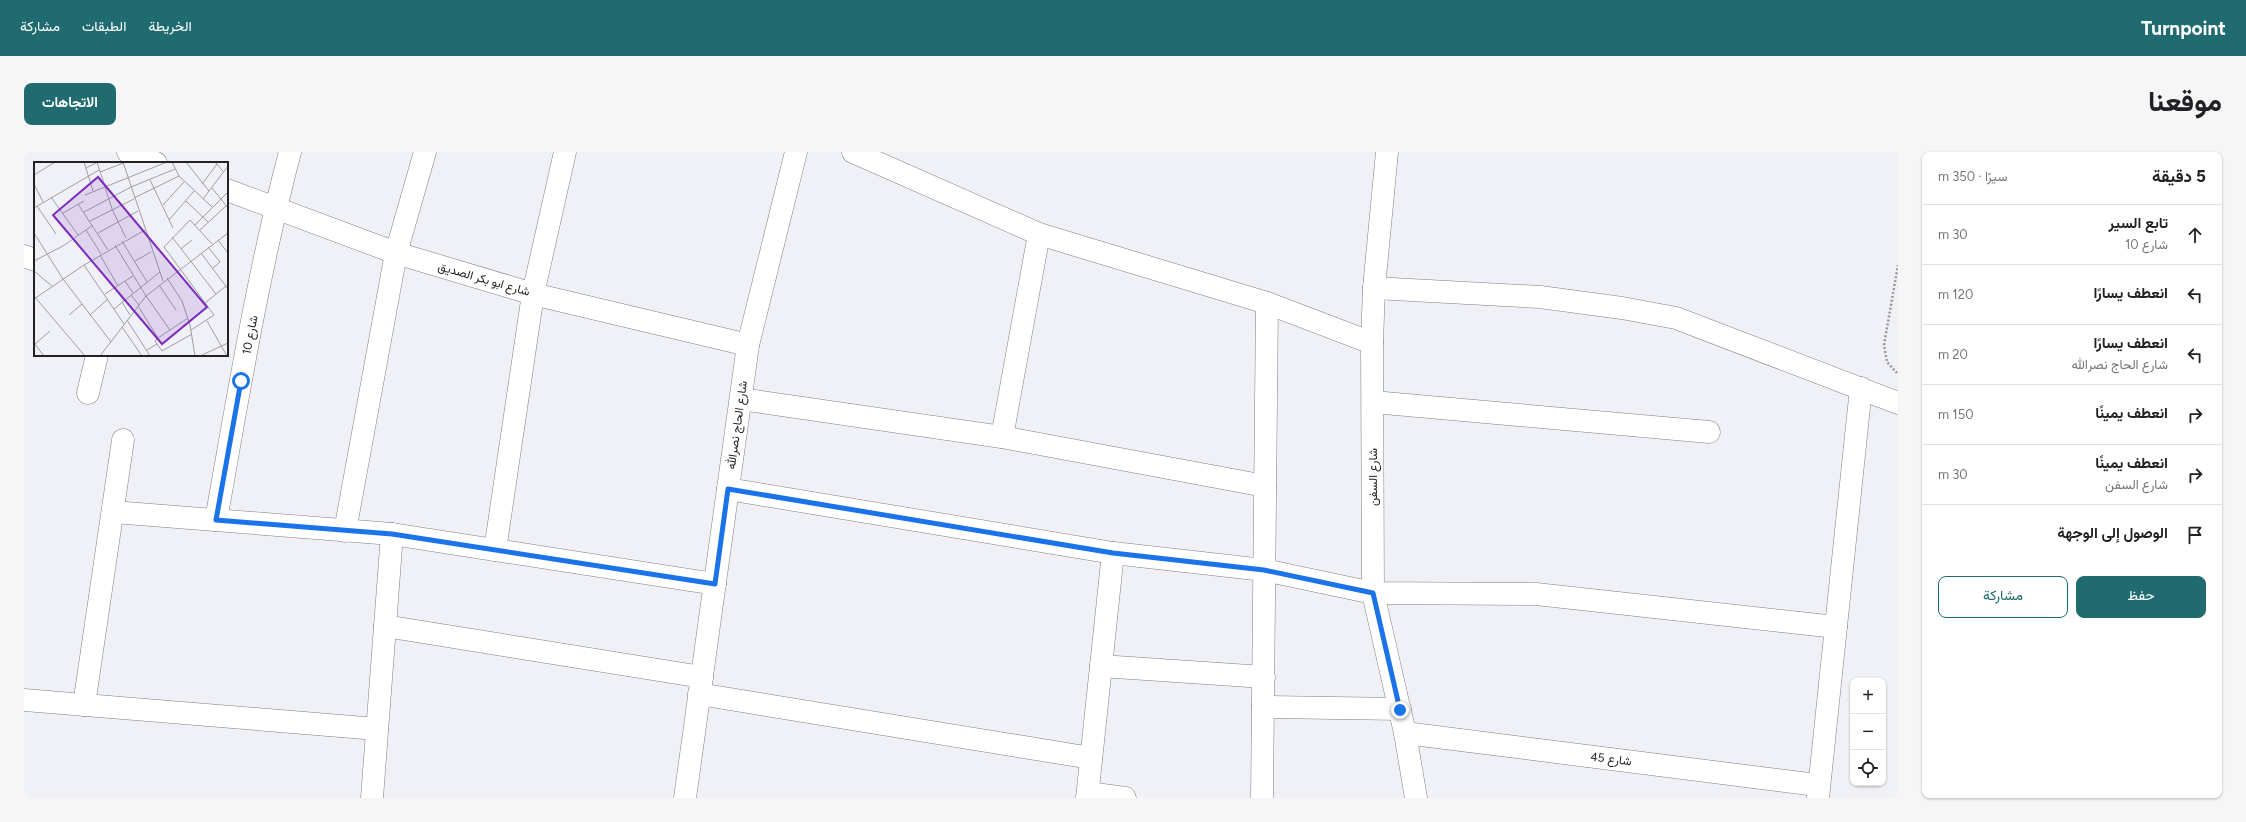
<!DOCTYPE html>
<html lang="ar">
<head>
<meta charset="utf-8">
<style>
	:root { --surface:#fff; --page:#f6f6f6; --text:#202124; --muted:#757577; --line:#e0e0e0; --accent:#1f6b6f }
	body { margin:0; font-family:Figtree,Vazirmatn,sans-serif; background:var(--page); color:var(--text); direction:rtl }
	.controls { position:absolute; right:12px; bottom:12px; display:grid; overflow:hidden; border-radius:8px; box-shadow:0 1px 3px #0004 }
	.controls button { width:36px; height:36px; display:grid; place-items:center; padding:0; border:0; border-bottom:1px solid var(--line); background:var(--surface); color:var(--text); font:20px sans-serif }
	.stop { position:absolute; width:12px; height:12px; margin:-9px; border:3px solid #1a73e8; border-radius:50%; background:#fff }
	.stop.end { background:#1a73e8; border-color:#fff; box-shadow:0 1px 4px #0008 }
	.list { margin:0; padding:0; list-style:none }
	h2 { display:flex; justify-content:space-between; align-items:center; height:52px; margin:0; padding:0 16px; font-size:17px }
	h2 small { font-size:13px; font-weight:400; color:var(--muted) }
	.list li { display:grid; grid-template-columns:26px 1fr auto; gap:12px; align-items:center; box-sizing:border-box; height:60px; padding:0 16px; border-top:1px solid var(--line) }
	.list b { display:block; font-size:15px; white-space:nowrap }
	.list p { margin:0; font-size:13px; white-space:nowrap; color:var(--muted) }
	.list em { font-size:13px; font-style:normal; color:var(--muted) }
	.actions { display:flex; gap:8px; padding:12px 16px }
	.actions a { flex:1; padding:9px 0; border:1px solid var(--accent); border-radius:8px; text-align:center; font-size:14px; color:var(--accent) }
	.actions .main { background:var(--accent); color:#fff }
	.icon { flex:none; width:22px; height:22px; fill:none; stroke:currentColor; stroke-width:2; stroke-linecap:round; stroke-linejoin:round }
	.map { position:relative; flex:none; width:1874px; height:646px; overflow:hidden; direction:ltr; border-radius:8px }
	header { display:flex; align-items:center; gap:24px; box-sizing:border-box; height:56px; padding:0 20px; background:var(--accent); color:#fff }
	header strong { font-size:19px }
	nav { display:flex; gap:22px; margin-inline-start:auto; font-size:14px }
	.intro { display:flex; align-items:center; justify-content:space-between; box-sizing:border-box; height:96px; padding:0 24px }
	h1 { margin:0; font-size:28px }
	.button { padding:10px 18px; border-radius:8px; background:var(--accent); color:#fff; font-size:14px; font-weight:700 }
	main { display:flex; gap:24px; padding:0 24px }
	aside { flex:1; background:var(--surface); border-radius:8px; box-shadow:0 1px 3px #0004 }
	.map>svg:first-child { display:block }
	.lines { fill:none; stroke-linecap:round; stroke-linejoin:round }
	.minor-casing { stroke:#7e7f83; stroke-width:23 }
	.path { stroke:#98989c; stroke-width:2.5; stroke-dasharray:2 2; stroke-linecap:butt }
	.minor { stroke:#fff; stroke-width:22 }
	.route { stroke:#1a73e8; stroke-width:5 }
	.labels { text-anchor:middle; stroke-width:3; stroke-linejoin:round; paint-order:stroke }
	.street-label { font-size:12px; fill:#222224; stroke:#fff }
	.inset-road { fill:none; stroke:#9e9ea2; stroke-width:1 }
	.view { fill:#7b2cbf; fill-opacity:0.15; stroke:#7b2cbf; stroke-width:2 }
	.inset-edge { fill:none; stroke:#222224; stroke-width:2 }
</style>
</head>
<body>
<header>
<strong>Turnpoint</strong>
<nav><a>الخريطة</a><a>الطبقات</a><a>مشاركة</a></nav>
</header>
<div class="intro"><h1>موقعنا</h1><a class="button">الاتجاهات</a></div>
<main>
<aside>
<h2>5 دقيقة<small>سيرًا · 350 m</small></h2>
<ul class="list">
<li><svg class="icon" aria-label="ahead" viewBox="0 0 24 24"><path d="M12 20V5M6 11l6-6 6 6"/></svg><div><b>تابع السير</b><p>شارع 10</p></div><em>30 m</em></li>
<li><svg class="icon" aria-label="left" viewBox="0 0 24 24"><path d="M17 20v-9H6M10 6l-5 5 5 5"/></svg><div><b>انعطف يسارًا</b></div><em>120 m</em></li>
<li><svg class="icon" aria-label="left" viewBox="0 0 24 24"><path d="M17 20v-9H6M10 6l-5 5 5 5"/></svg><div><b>انعطف يسارًا</b><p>شارع الحاج نصرالله</p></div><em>20 m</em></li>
<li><svg class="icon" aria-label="right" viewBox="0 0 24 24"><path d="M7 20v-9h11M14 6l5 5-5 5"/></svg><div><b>انعطف يمينًا</b></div><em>150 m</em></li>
<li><svg class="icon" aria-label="right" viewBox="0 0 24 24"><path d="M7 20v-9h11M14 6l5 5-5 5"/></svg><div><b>انعطف يمينًا</b><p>شارع السفن</p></div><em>30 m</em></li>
<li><svg class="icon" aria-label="arrive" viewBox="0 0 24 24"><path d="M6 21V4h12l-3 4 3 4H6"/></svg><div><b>الوصول إلى الوجهة</b></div></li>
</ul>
<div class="actions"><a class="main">حفظ</a><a>مشاركة</a></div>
</aside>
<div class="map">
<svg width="1874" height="646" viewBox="0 0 1874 646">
	<rect width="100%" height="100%" fill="#f0f1f6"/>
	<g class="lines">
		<g class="minor-casing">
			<g id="minor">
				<path d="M104 0 132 11"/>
				<path d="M829 0 1015 82 1243 151 1348 191"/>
				<path d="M1363 0 1350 136 1348 191 1349 441 1381 581 1392 646"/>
				<path d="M203 38 372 101 509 142 724 193"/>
				<path d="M0 104 11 108"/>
				<path d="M1350 136 1516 145 1598 156 1652 166 1874 251"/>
				<path d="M64 241 73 203"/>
				<path d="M717 247 978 285 1241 334"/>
				<path d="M1349 250 1685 280"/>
				<path d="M978 285 1015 82"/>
				<path d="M704 337 1089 401 1240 418 1349 441 1512 442 1812 475"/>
				<path d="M89 360 368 382 691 432"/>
				<path d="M192 368C214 245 234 121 266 0"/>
				<path d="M321 379 372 101 401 0"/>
				<path d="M471 398 509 142 541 0"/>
				<path d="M361 474 678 525"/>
				<path d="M1077 514 1240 525"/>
				<path d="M675 542 1067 606"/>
				<path d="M0 548 353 577"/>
				<path d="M60 553 99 288"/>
				<path d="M1239 555 1376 557"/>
				<path d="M1381 581 1793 633"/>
				<path d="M1064 641 1101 646"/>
				<path d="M348 646 368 382"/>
				<path d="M661 646 724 193 772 0"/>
				<path d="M1063 646 1089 401"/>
				<path d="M1238 646 1243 151"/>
				<path d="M1794 646 1837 236"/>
			</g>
		</g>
		<path class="path" d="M1873 221 1863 210 1860 193 1874 113"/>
		<use href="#minor" class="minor"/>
	</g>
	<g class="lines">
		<path class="route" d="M217 229 192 368 368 382 691 432 704 337 1089 401 1240 418 1349 441 1376 558"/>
	</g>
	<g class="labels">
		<g class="street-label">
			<text transform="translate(460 127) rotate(16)" y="4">شارع ابو بكر الصديق</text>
			<text transform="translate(226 183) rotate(-79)" y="4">شارع 10</text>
			<text transform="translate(713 273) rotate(-82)" y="4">شارع الحاج نصرالله</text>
			<text transform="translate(1349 325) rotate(-90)" y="4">شارع السفن</text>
			<text transform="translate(1587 607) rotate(7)" y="4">شارع 45</text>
		</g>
	</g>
	<g transform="translate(10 10)">
		<rect width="194" height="194" fill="#f0f1f6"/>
		<path class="inset-road" d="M50 0 59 29M63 0 78 47 92 76M89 0 129 119M138 0 145 14 178 45M152 0 175 29M181 0 189 9M52 6 64 0M66 10 92 0M0 13 21 0M116 18 139 66M0 22 9 40M168 22 183 2M178 26 194 46M51 33 133 0M17 35 44 73M100 36 145 14M169 37 194 4M152 39 174 60M44 42 74 88M129 43 150 20M3 44 22 72M0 46 65 8M50 50 97 25 141 7M29 51 50 39M135 58 160 29M56 59 100 37M161 63 194 30M52 68 67 92M166 68 192 44M0 71 29 117 77 180M64 71 104 49M138 75 182 132M184 78 194 91M88 79 113 120M81 83 112 134 136 168M174 85 186 100 179 106M147 87 158 78M167 91 194 127M66 93 84 124M0 99 29 84 59 63M101 99 117 90M50 103 90 162M0 109 18 124M133 116 148 139 156 163 161 194M91 119 99 131M125 123 142 148M81 126 90 139M71 132 99 114M97 133 105 143M0 134 51 194M0 137 50 103 111 68M88 140 96 153M171 141 192 124M104 144 124 176M80 147 126 110M35 153 48 142M56 153 74 137M93 158 116 194M173 159 193 194M88 165 108 194M157 168 180 153 130 85 156 58 178 82M0 181 10 194M1 182 16 169M123 182 121 179 124 176 154 156M113 188 123 182 128 189 158 172M66 194 112 134 194 71M166 194 194 181"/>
		<path class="view" d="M64 15 173 145 128 182 19 53Z"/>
		<rect width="194" height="194" class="inset-edge"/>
	</g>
</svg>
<div class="controls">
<button>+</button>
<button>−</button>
<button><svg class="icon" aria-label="locate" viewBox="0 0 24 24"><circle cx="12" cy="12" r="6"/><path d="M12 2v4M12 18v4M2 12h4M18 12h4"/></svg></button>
</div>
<div class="stop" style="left:217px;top:229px"></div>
<div class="stop end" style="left:1376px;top:558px"></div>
</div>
</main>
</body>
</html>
